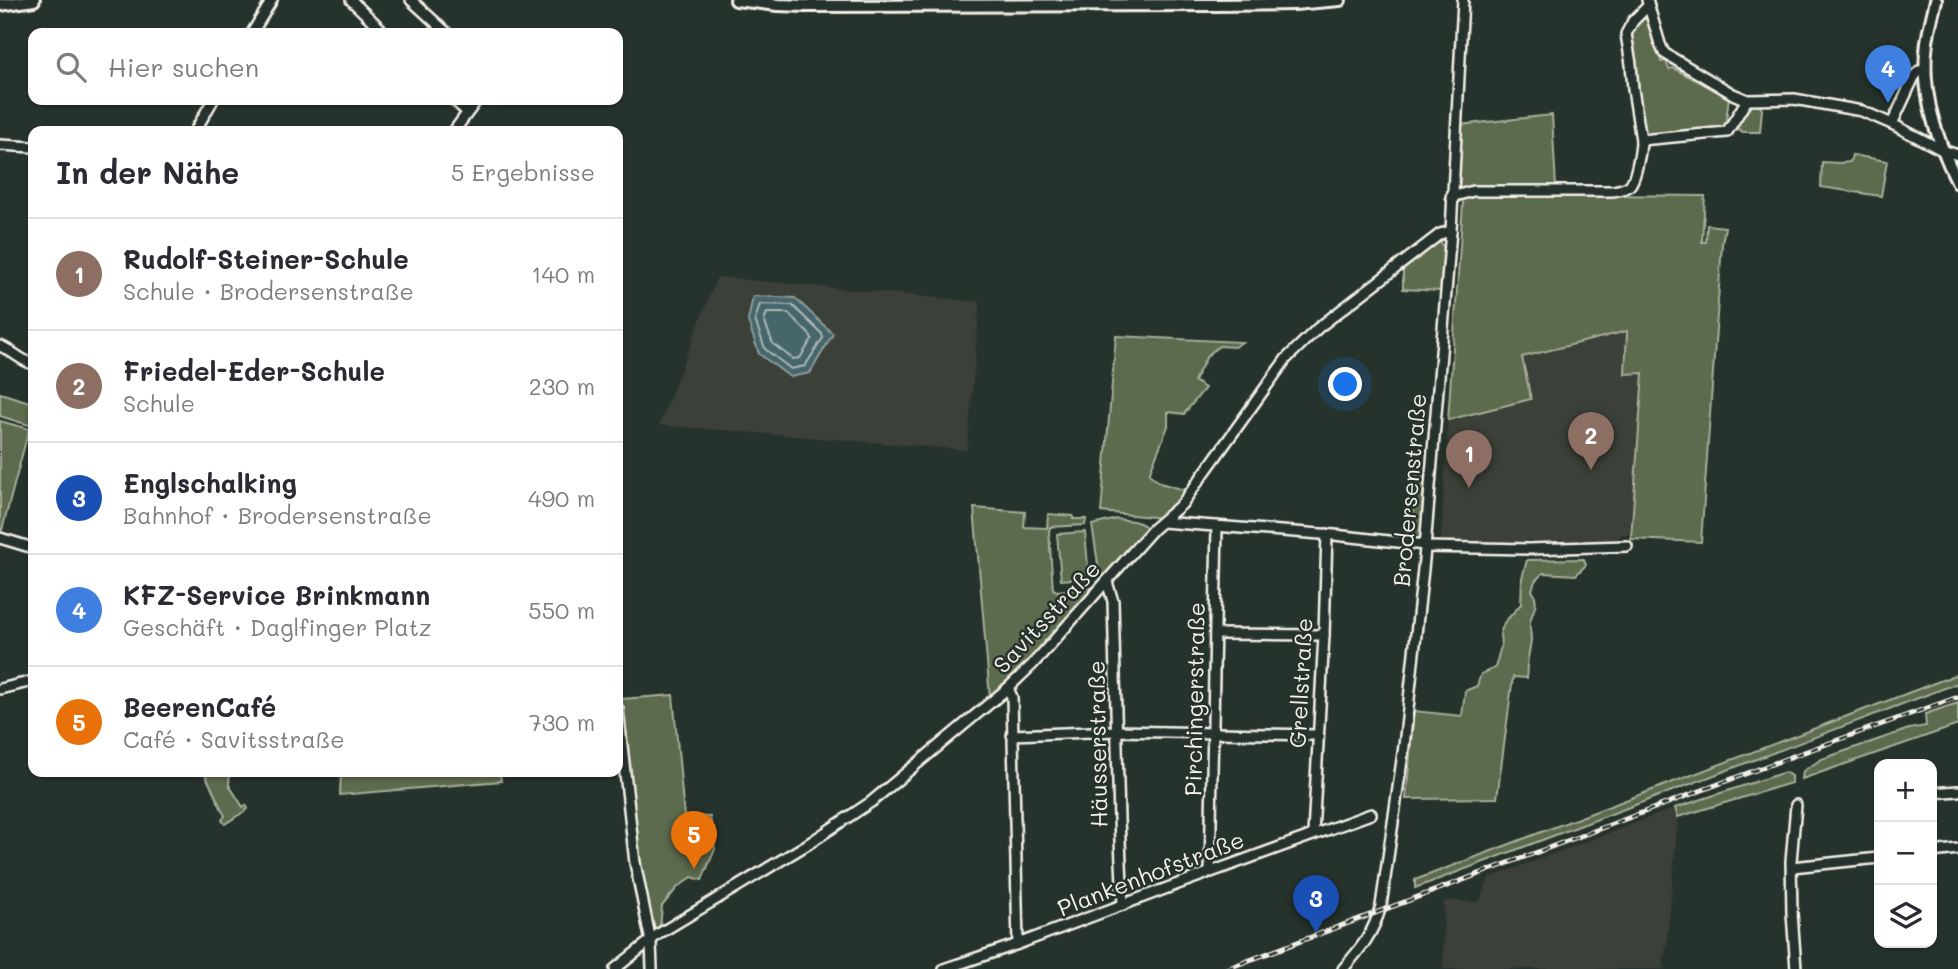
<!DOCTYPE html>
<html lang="de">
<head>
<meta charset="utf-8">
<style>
	:root { --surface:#fff; --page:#f7f7f7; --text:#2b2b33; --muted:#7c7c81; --line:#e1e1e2; --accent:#d93025 }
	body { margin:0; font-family:Mali,sans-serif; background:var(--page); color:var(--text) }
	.controls { position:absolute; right:21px; bottom:21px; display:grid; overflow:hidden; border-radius:14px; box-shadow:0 2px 5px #0004 }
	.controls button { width:63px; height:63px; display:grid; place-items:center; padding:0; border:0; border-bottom:2px solid var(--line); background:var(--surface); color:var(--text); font:35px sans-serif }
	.you { position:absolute; left:1346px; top:385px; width:24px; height:24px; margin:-18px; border:5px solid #fff; border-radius:50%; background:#1a73e8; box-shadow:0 0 0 10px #1a73e833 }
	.badge { display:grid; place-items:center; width:46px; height:46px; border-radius:50%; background:var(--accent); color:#fff; font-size:23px; font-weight:700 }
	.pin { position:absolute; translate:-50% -58px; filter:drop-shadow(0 2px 4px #0008) }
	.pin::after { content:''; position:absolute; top:37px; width:24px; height:21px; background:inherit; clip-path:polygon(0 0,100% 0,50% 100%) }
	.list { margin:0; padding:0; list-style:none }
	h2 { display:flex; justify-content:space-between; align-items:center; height:91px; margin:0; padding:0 28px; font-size:30px }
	h2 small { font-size:23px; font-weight:400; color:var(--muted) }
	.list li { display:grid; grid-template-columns:46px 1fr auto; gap:21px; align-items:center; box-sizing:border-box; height:112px; padding:0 28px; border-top:2px solid var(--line) }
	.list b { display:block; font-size:26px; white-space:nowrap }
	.list p { margin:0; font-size:23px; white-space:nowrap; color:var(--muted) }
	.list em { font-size:23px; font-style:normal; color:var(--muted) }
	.icon { flex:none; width:38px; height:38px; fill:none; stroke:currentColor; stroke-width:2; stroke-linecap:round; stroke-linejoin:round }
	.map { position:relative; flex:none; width:1958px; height:969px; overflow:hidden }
	.search { position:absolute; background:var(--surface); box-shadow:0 2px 5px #0004; left:28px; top:28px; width:595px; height:77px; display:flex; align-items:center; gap:18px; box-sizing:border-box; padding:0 24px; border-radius:14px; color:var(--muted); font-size:26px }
	.panel { position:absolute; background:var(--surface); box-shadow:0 2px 5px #0004; left:28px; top:126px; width:595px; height:651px; border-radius:14px }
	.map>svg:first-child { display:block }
	.built { fill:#3a3f39 }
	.green { fill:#5c6b4d; stroke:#a8ae9a; stroke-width:2 }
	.water { fill:#46666c; stroke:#8c9e9e; stroke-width:2 }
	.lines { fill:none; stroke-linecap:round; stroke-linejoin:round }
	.shore { stroke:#aeb9b6; stroke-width:2 }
	.minor-casing { stroke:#f4f1e8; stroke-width:14 }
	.tertiary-casing { stroke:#f4f1e8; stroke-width:16 }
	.minor { stroke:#26332d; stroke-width:9 }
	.tertiary { stroke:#26332d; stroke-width:10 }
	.rail-casing { stroke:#f4f1e8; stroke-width:5 }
	.rail { stroke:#26332d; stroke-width:2.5; stroke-dasharray:8; stroke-linecap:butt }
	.labels { text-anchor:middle; stroke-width:5; stroke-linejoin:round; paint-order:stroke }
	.street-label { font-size:23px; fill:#f4f1e8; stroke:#26332d }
</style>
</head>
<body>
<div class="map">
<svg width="1958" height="969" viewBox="0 0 1958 969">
	<rect width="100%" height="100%" fill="#26332d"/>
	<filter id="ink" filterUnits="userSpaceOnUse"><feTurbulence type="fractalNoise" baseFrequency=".0143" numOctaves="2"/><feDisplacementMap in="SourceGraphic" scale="14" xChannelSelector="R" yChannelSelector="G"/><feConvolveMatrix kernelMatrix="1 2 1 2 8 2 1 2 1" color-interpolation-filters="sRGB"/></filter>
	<g filter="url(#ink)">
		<g class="built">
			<path d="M717 277 980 302 967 450 659 425Z"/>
			<path d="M1627 331 1625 373H1643L1631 535 1622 534 1617 540 1534 542 1529 539 1524 543H1441L1448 420 1531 399 1521 357Z"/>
			<path d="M1675 808 1678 817 1667 944 1663 962 1665 969H1443L1444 901 1479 902 1489 878Z"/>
		</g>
		<g class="green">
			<path d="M1647 18 1651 20 1661 62 1666 61 1669 69 1673 68 1729 97 1725 128 1643 135 1628 36 1636 21Z"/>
			<path d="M1756 101 1762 109 1760 132H1743L1738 129 1737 124 1750 103Z"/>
			<path d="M1552 115 1556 187 1465 190 1459 189 1455 185 1459 125Z"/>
			<path d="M1852 155 1887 161 1881 196 1821 187 1822 162 1839 163 1850 162Z"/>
			<path d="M1473 194 1705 196 1702 242H1706L1707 225 1725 227 1722 244 1701 542 1631 539 1643 373 1625 374 1627 331 1522 357 1531 399 1448 420 1463 203 1461 199Z"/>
			<path d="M1437 241 1440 242 1444 248 1441 291 1403 289V268Z"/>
			<path d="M1116 336 1242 342 1234 347 1219 346 1207 356 1194 381 1205 388 1184 414 1168 412V426L1149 474 1160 483 1188 491 1163 518 1101 512Z"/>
			<path d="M0 393 33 403 32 426 0 416Z"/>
			<path d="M0 421 29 429 2 530 0 529Z"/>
			<path d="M1416 476 1427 477 1422 542 1411 541Z"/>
			<path d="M974 508 1025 512 1024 527 1047 528 1048 514 1073 516V519H1086L1085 525 1050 527 1049 532 1053 589 1057 591 1097 587 1029 662 990 698Z"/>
			<path d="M1117 519C1126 520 1140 520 1147 528L1101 583 1092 525Z"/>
			<path d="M1085 532 1089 578 1061 580 1057 534Z"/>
			<path d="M1584 559 1586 565 1576 575 1543 573 1535 581 1532 590C1540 604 1533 608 1530 622 1529 627 1531 633 1531 639 1530 653 1525 664 1527 678L1513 677 1497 798 1406 799 1414 711 1462 716 1465 691 1477 686 1481 674 1495 668 1501 646 1500 634 1504 623 1521 604 1522 578 1527 560Z"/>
			<path d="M1958 674V683L1415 888V880Z"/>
			<path d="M673 695 684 816 710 817 715 849 702 880 692 877 677 888 662 906 660 929 656 931 652 930C638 853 628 777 622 699Z"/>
			<path d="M1958 703V725L1802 779 1803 771 1822 759 1909 729 1926 726 1925 714Z"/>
			<path d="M204 772H230L229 785 243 807 246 805 248 809 225 824 222 820 225 816Z"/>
			<path d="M341 772H500L501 781 340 795Z"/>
			<path d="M1785 772 1791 776V783L1678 817 1675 808Z"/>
		</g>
		<path class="water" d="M753 296 795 298 833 334 810 373 790 377 759 354 748 321Z"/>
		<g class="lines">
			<g class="shore">
				<path d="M760 304 792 305 822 334 823 338 805 366 791 369 765 349 755 320Z"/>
				<path d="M767 313H788L811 336 812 339 800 358 793 359 773 344 764 320Z"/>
			</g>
			<g class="minor-casing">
				<g id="minor">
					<path d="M351 0 385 33"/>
					<path d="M411 0 447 33"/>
					<path d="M1647 0 1660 44 1664 53 1733 94 1747 100 1794 99 1862 111 1892 124 1942 150 1958 155"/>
					<path d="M252 33 272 0"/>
					<path d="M454 100 467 112"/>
					<path d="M1892 124 1914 77 1919 71 1925 70"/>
					<path d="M195 131 213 100"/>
					<path d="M454 131 477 100"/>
					<path d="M1641 140 1633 89 1631 64 1626 34 1633 21 1648 6"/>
					<path d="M0 145 33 147"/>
					<path d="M1451 197 1473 191H1613C1618 190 1626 189 1630 185 1636 178 1641 150 1641 140L1727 132 1747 100"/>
					<path d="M0 346C13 351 21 361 33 364"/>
					<path d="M1162 522 1334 535 1425 545"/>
					<path d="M0 538 33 548"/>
					<path d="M1425 547 1528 549 1627 546"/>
					<path d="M1107 582 1113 601 1119 819 1123 905"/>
					<path d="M1215 634 1324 635"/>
					<path d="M1008 688 1012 697 1018 944"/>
					<path d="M0 689 33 681"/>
					<path d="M618 709 635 863 651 942 652 969"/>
					<path d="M1012 735 1117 731 1318 735"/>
					<path d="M1932 793 1958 791"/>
					<path d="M1313 834 1324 635 1327 534"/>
					<path d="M1932 852 1958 849"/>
					<path d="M1792 867 1879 858"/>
					<path d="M1210 872 1217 526"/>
					<path d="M615 969 660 933 808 844 871 802 1008 688 1032 665 1153 529 1182 504 1286 359 1318 328 1440 234 1451 231"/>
					<path d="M944 969 1018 944 1178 884 1371 814"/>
					<path d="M1343 969C1362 947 1373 934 1381 906L1404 746 1424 560 1451 231 1463 0"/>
					<path d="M1796 969 1792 913 1791 861 1796 805"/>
				</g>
			</g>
			<g class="tertiary-casing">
				<g id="tertiary">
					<path d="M736 0 778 5 805 6 1215 5 1294 4 1340 0"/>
					<path d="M1936 0C1933 14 1929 28 1927 42 1920 91 1936 140 1958 183"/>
					<path d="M0 5 34 0"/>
				</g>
			</g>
			<use href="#minor" class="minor"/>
			<use href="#tertiary" class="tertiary"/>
			<g class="rail-casing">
				<path id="rail" d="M1226 969 1793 756 1958 697"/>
			</g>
			<use href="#rail" class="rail"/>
		</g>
	</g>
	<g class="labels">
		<g class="street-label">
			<text transform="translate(1410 490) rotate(-85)" y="8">Brodersenstraße</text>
			<text transform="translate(1047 617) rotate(-47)" y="8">Savitsstraße</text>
			<text transform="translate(1301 683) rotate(-87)" y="8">Grellstraße</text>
			<text transform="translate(1195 699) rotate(-89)" y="8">Pirchingerstraße</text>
			<text transform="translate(1098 744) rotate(-91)" y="8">Häusserstraße</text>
			<text transform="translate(1151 874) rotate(-21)" y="8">Plankenhofstraße</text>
		</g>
	</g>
</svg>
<div class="controls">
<button>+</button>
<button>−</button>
<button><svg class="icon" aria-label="layers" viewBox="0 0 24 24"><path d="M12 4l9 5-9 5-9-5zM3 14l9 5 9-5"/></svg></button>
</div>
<div class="you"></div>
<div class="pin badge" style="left:1469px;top:488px;background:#8d6e63">1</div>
<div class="pin badge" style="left:1591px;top:470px;background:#8d6e63">2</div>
<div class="pin badge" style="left:1316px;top:933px;background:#1a4fb4">3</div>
<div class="pin badge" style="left:1888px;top:103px;background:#3f7fe0">4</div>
<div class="pin badge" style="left:694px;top:869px;background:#e8710a">5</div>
<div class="search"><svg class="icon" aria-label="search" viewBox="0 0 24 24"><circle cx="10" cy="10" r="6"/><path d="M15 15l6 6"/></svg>Hier suchen</div>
<section class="panel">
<h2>In der Nähe<small>5 Ergebnisse</small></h2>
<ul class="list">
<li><span class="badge" style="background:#8d6e63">1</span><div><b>Rudolf-Steiner-Schule</b><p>Schule · Brodersenstraße</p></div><em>140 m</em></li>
<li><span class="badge" style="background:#8d6e63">2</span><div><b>Friedel-Eder-Schule</b><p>Schule</p></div><em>230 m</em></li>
<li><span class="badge" style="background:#1a4fb4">3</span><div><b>Englschalking</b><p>Bahnhof · Brodersenstraße</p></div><em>490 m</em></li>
<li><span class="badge" style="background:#3f7fe0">4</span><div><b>KFZ-Service Brinkmann</b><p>Geschäft · Daglfinger Platz</p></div><em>550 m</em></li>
<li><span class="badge" style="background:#e8710a">5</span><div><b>BeerenCafé</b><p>Café · Savitsstraße</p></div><em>730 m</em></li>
</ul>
</section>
</div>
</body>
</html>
